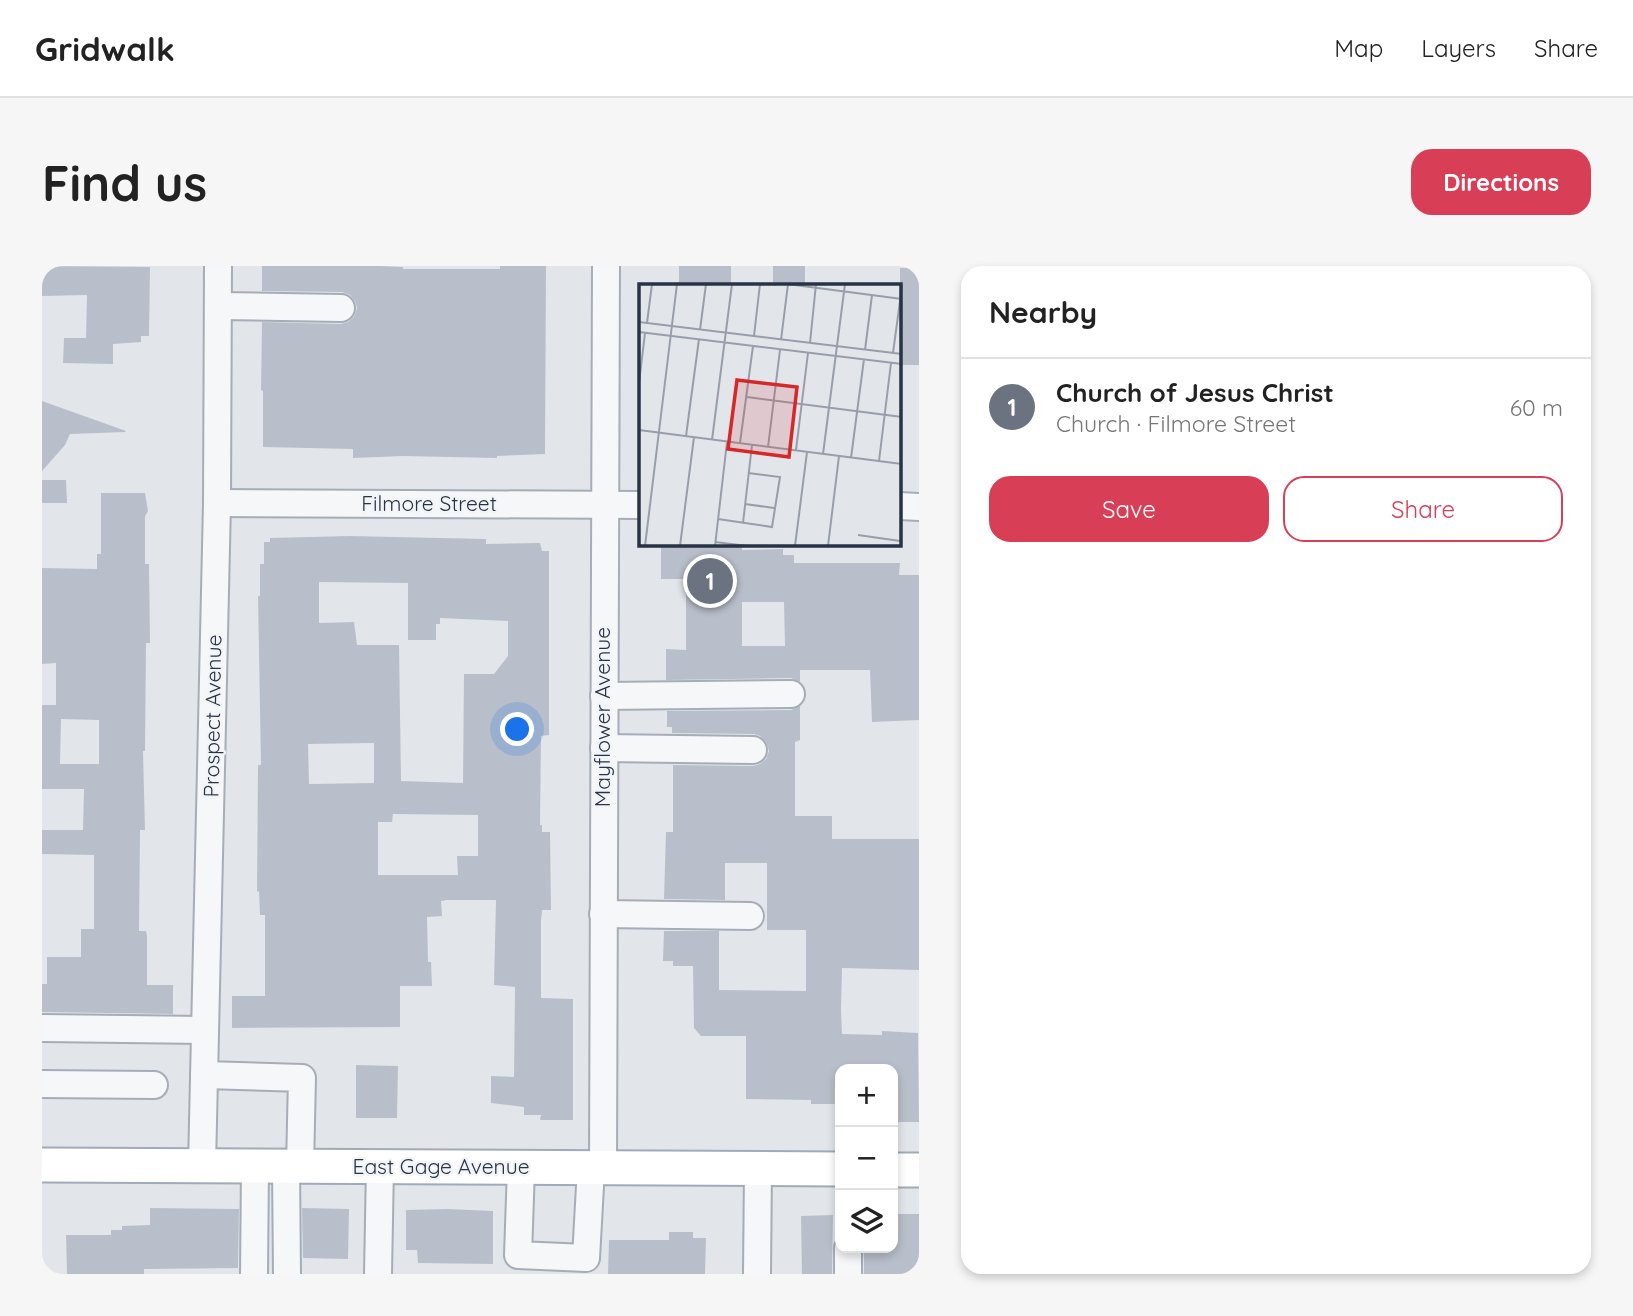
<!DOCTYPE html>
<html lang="en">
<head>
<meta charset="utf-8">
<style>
	:root { --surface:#fff; --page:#f6f6f6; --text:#222; --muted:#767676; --line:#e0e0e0; --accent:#d93e57 }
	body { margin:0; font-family:Quicksand,sans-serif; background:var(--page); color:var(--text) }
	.controls { position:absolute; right:21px; bottom:21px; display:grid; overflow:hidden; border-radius:14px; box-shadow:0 4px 10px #0003 }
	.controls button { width:63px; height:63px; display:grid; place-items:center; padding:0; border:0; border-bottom:2px solid var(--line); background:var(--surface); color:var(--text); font:35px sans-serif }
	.you { position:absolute; left:476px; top:464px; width:24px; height:24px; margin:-18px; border:5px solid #fff; border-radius:50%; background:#1a73e8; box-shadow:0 0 0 10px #1a73e833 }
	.badge { display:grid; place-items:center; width:46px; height:46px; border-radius:50%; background:var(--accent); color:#fff; font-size:23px; font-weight:700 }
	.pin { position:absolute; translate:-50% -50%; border:4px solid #fff; box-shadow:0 2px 7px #0006 }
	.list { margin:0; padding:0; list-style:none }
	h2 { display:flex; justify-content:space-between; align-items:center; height:91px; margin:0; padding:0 28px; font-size:30px }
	h2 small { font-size:23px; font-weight:400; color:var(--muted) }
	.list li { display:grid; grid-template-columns:46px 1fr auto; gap:21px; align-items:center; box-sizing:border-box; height:98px; padding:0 28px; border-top:2px solid var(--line) }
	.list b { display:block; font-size:26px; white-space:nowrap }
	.list p { margin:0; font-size:23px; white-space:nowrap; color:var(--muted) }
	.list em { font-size:23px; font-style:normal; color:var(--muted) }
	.actions { display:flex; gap:14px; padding:21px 28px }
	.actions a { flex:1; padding:16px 0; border:2px solid var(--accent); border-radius:21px; text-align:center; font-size:24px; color:var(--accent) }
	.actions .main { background:var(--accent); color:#fff }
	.icon { flex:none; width:38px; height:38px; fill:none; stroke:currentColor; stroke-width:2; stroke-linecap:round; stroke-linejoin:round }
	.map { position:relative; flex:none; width:877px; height:1008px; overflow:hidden; border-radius:21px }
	header { display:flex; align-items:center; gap:42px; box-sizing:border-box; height:98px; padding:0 35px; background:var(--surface); border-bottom:2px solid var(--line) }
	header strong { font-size:33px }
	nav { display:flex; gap:38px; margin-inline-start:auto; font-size:24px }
	.intro { display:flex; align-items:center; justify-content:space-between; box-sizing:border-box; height:168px; padding:0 42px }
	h1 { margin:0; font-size:49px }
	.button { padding:18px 32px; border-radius:21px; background:var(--accent); color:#fff; font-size:24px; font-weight:700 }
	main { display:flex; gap:42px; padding:0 42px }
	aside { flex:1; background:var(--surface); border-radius:21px; box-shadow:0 4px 10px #0003 }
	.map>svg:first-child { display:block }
	.building { fill:#b9bfca; fill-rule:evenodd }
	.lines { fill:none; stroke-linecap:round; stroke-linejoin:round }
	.minor-casing { stroke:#a6adb6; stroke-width:30 }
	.major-casing { stroke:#a0aab8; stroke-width:37 }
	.minor { stroke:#f5f7f9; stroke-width:26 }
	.major { stroke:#fff; stroke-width:33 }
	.labels { text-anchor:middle; stroke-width:5; stroke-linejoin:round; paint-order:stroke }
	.street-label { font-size:21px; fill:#283345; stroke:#f2f5f8 }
	.inset-road { fill:none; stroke:#989ea9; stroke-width:2 }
	.view { fill:#d62828; fill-opacity:0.15; stroke:#d62828; stroke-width:3.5 }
	.inset-edge { fill:none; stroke:#283345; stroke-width:3.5 }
</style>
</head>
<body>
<header>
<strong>Gridwalk</strong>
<nav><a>Map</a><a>Layers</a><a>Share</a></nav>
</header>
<div class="intro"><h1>Find us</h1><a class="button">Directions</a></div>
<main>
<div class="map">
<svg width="877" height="1008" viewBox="0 0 877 1008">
	<rect width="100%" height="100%" fill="#e2e6eb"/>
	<g class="building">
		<path d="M0 0 108 1 107 70H99V76L71 78V98L21 97 22 72H44L45 29 0 30Z"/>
		<path d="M220 0H338L361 1V3H458V0H504L503 188 455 190V192L361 190 311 192V183L221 181V125L219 124 220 56 299 58 306 56 312 51 315 42 313 35 308 29 300 26 220 25Z"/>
		<rect x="637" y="0" width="52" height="19"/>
		<rect x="731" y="0" width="32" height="19"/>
		<rect x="858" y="2" width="19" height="97"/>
		<path d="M0 135 84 165 83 166 28 168 23 179 0 205Z"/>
		<path d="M0 214H24L25 237H0Z"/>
		<path d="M59 227H103L106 245 103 250V298H107L108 377H104L103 485H101L103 564H98L97 665H104L105 670V719H131V748L0 746V718H5V691H39V663H52V589L0 588V564H41L42 523H0V439H14V397L0 398V302L55 303V288H59ZM19 453 57 454V498H18Z"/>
		<path d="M308 270 444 273V278L498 277 500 285H507V469L499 470 498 559H500V566H508L509 644H500L499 654V732L531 733V854H498L499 849H482V841L449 837V810L472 811 473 721 452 719 454 634H405L399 635 400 650 385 651 386 696H389L390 720H358V761L190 762V730H223V649H218L217 625 215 626 216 499H219L216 330H218V298H222V276H228V272ZM277 316 366 317V374H394V358H398V352L466 355V390L452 408H422L421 517 359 515 357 379H315L312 356 277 357ZM332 477V517L267 518 266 478ZM351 548 436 549V590H415L416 609H336V556H350Z"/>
		<path d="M619 278H700V284L741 283V289H752V297H858L857 309H877V454L830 456 828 404H758V416L749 412 624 414V383L644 384V313H619ZM700 336H742L743 380H700Z"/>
		<path d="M758 440V474L753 476V550H790V573H877V704L800 702 799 745 800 768 840 769V765L876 767 877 856H851V803H798V834H793V838H769V834L704 833V770H659L652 762 651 700H631V695H621L622 665H677V724L764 725V664H725V597H683V634L622 633 624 566H631V499L711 500 718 498 724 493 727 485 724 476 718 470 712 468 630 467V461H625V445L749 444Z"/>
		<path d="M314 799 356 800 355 852H314Z"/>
		<path d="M108 942 197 943 196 1002 102 1003V1008H25L24 969H69V964H80V960L108 959Z"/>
		<path d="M260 942 307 943 306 993 261 992Z"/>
		<path d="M406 943 451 945V998L376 997 375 984H364V944Z"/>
		<path d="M851 948H877V1008H822V982H851Z"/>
		<path d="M791 949 790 1008H760L759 950Z"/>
		<path d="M627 966H651V972H664L663 1008H566L567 974H627Z"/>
	</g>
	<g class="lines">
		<g class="minor-casing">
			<g id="minor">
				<path d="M176 40 299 42"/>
				<path d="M175 237 599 239"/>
				<path d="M858 240 877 241"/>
				<path d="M562 430 749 428"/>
				<path d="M562 482 711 484"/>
				<path d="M561 648 708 650"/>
				<path d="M0 762 163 764"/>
				<path d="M162 809 260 812 258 900"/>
				<path d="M0 818 112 819"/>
				<path d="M160 900 175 237 176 0"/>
				<path d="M244 900 245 1008"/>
				<path d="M479 902 476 989 544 992 549 902"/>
				<path d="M561 902 564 0"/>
				<path d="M212 1008 213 900"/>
				<path d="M336 1008 338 900"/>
				<path d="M715 1008 716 903"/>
				<path d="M806 1008V982"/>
			</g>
		</g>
		<g class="major-casing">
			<g id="major">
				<path d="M0 899 798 903"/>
				<path d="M851 904H877"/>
			</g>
		</g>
		<use href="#minor" class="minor"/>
		<use href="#major" class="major"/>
	</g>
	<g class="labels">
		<g class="street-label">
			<text x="387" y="245">Filmore Street</text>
			<text transform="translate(171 450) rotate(-89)" y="7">Prospect Avenue</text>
			<text transform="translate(561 451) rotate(-90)" y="7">Mayflower Avenue</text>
			<text x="399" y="908">East Gage Avenue</text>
		</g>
	</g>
	<g transform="translate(597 18)">
		<rect width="262" height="262" fill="#e2e6eb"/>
		<path class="inset-road" d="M148 0 263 15M0 38 263 70M8 39 13 0M61 46 67 0M0 48 263 80M115 52 121 0M142 56 149 0M171 59 177 0M226 66 233 11M254 69 263 2M0 99 6 49M108 113 263 133M0 146 263 180M47 152 60 55M73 156 93 0M101 159 114 62M129 163 141 66M157 166 169 69M184 170 206 0M212 174 225 75M240 177 252 79M106 220 135 224M79 235 133 243 141 193 109 189M104 239 113 161M219 251 261 257M76 258 109 262M6 262 38 0M41 262 55 153M76 262 88 158M156 262 168 168M189 262 200 172"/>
		<path class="view" d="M98 96 158 103 150 173 89 165Z"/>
		<rect width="262" height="262" class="inset-edge"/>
	</g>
</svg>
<div class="controls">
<button>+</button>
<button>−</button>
<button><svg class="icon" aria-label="layers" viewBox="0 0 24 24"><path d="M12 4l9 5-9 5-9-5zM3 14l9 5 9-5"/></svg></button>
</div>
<div class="you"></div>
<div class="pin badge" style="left:668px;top:315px;background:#6b7280">1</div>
</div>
<aside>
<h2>Nearby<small></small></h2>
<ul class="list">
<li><span class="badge" style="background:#6b7280">1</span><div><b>Church of Jesus Christ</b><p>Church · Filmore Street</p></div><em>60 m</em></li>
</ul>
<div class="actions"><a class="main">Save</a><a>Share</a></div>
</aside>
</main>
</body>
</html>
